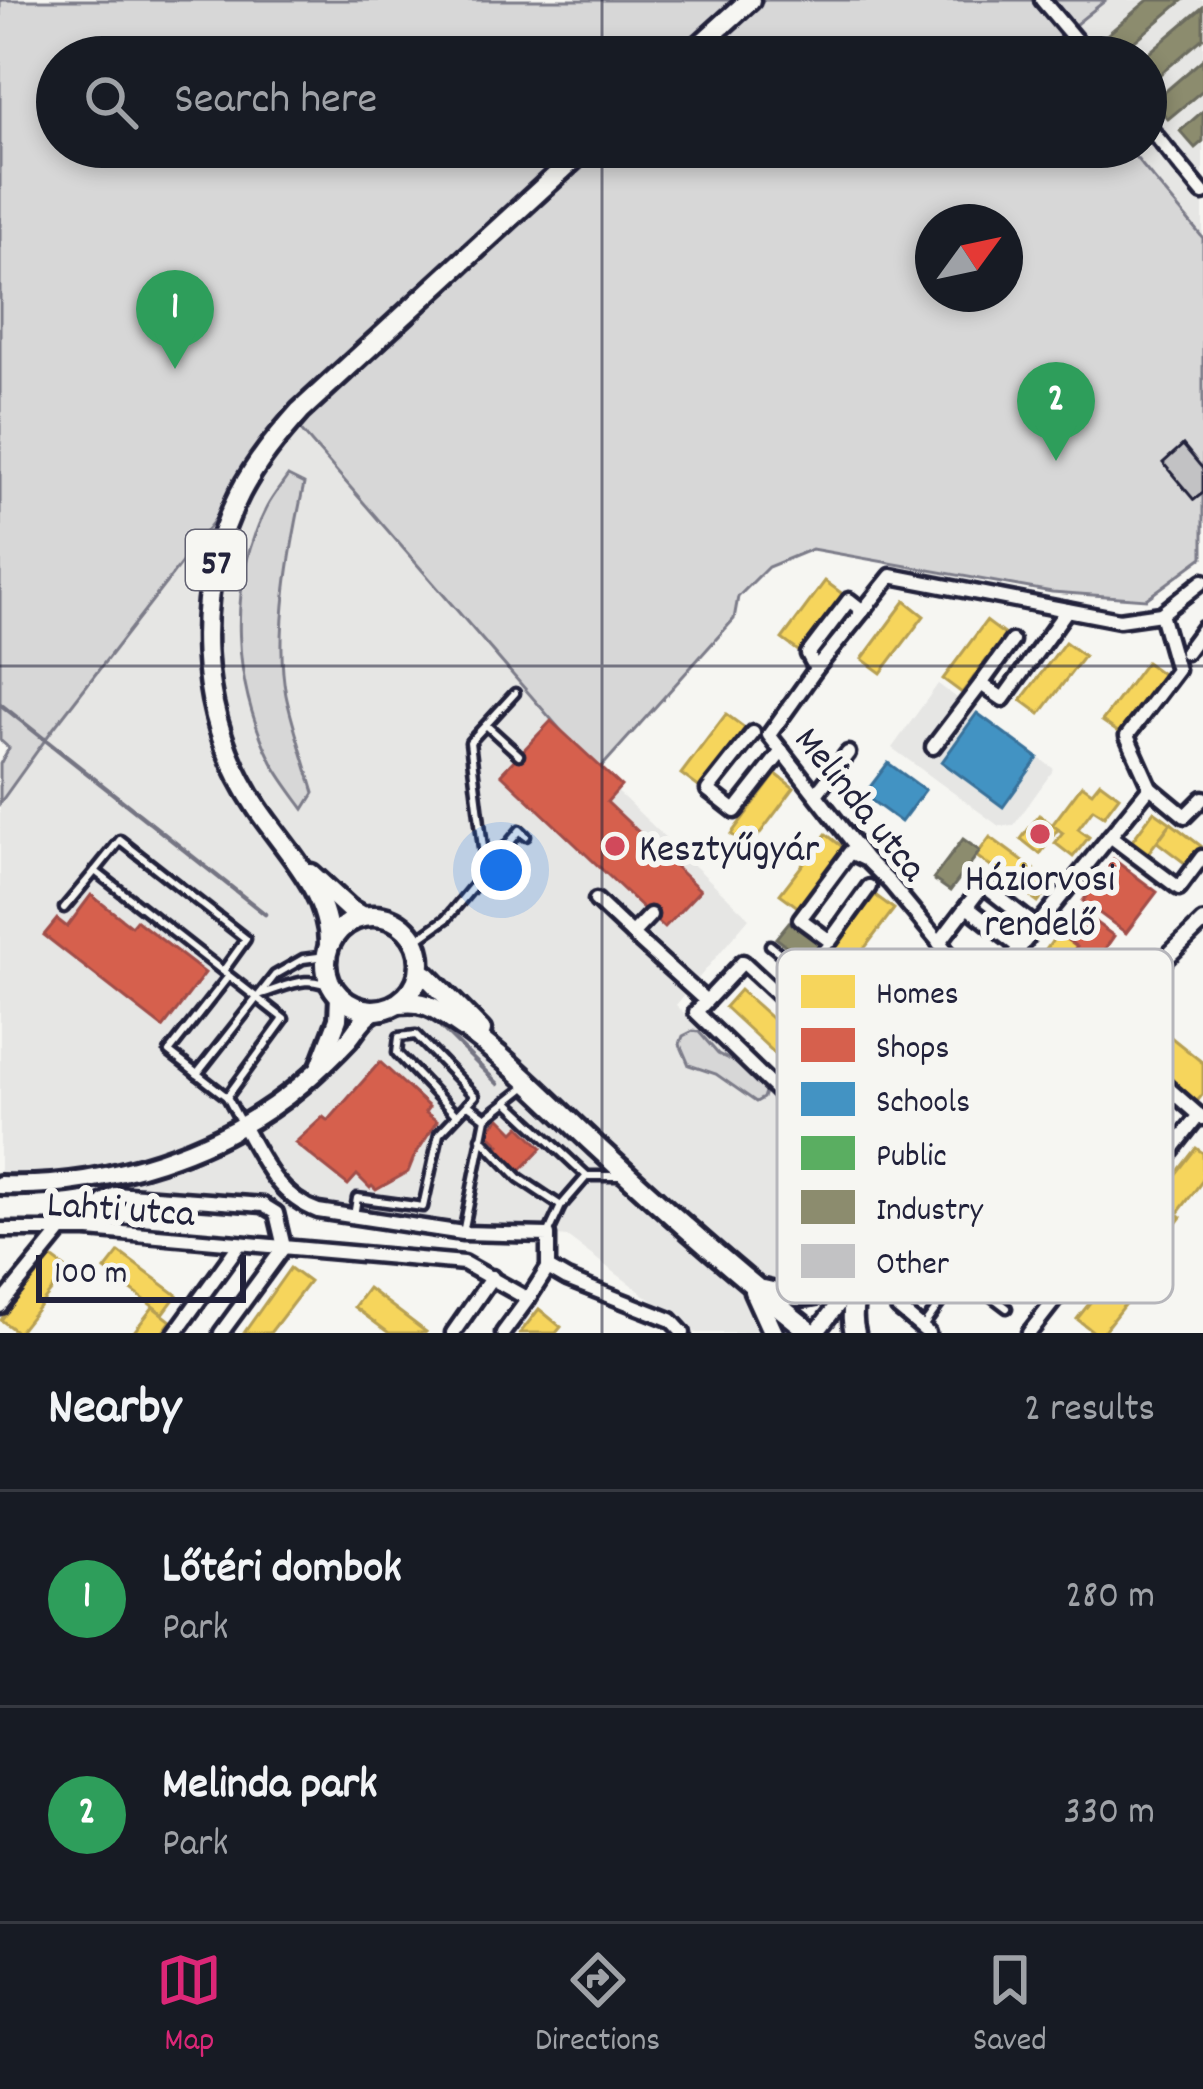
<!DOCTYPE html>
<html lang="en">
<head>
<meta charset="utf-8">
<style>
	:root { --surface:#171b24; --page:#242831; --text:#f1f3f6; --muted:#9ea1a6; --line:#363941; --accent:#db2777 }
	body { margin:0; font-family:Dekko,sans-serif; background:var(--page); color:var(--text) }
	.compass { position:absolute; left:915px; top:204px; width:108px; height:108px; border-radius:50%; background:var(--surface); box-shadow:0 6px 18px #0003; rotate:57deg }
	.scale { position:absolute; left:36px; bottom:30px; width:210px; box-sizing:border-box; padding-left:12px; border:6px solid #22223b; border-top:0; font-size:33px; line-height:42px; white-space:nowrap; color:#22223b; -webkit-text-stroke:9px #f6f6f2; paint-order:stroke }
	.you { position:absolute; left:501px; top:870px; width:42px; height:42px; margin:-30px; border:9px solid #fff; border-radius:50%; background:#1a73e8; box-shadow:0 0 0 18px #1a73e833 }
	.badge { display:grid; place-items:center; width:78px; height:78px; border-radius:50%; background:var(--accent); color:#fff; font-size:39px; font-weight:700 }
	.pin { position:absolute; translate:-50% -99px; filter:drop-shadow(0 3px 6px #0008) }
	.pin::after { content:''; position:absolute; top:63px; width:42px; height:36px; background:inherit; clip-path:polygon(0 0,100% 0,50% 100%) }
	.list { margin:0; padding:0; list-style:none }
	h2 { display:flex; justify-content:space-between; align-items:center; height:156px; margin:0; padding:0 48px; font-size:51px }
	h2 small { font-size:39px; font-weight:400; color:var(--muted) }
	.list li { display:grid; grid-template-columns:78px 1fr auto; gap:36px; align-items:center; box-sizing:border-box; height:216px; padding:0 48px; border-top:3px solid var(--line) }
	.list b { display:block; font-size:45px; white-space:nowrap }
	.list p { margin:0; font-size:39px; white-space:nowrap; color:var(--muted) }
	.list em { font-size:39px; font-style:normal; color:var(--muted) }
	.icon { flex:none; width:66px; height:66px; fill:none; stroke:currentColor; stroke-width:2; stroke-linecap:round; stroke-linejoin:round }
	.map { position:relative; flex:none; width:1203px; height:1333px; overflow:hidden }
	.search { position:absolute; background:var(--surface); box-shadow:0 6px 18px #0003; left:36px; right:36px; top:36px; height:132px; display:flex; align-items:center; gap:30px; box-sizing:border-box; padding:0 42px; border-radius:66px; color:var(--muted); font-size:45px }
	.sheet { height:588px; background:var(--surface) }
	nav { display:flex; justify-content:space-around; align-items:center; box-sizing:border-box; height:168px; border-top:3px solid var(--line); background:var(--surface); font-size:33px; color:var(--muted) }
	nav a { display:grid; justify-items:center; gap:6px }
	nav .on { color:var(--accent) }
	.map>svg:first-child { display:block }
	.built { fill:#e6e6e4 }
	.green { fill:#d7d7d7; stroke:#7c7c89; stroke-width:3; fill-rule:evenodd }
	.homes { fill:#f6d55c; stroke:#b69f52; stroke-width:3 }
	.shops { fill:#d6604d; stroke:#a04d48; stroke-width:3 }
	.schools { fill:#4393c3; stroke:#39719a; stroke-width:3 }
	.industry { fill:#8c8c6e; stroke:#6c6c5f; stroke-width:3 }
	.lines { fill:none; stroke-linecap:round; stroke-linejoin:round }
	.stream { stroke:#757583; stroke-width:4.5 }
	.building { fill:#c2c2c4; stroke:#22223b; stroke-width:3 }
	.service-casing { stroke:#22223b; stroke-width:15 }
	.minor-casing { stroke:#22223b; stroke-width:21 }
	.tertiary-casing { stroke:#22223b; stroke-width:22 }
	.secondary-casing { stroke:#22223b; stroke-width:26 }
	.primary-casing { stroke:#22223b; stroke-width:27 }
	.service { stroke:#f6f6f2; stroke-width:6 }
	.minor { stroke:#f6f6f2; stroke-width:12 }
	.tertiary { stroke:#f6f6f2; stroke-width:14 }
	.secondary { stroke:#f6f6f2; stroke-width:16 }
	.primary { stroke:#f6f6f2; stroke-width:18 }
	.grid { fill:none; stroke:#22223b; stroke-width:3; stroke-opacity:0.55 }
	.poi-dot { fill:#d1495b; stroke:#f6f6f2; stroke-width:4.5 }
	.labels { text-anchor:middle; stroke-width:12; stroke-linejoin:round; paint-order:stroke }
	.shield { fill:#f6f6f2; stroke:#626272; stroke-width:3 }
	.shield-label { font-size:36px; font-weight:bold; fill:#22223b }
	.street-label { font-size:39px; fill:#22223b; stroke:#f6f6f2 }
	.poi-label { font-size:39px; fill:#22223b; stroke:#f6f6f2; text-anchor:start }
	.key { fill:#f6f6f2; stroke:#b6b6bb; stroke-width:3 }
	.key-label { font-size:33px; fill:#22223b }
</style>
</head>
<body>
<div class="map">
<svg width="1203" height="1333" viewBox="0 0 1203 1333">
	<rect width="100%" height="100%" fill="#f6f6f2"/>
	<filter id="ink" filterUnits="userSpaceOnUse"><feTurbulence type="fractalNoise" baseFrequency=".00833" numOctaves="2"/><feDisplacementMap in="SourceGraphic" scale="24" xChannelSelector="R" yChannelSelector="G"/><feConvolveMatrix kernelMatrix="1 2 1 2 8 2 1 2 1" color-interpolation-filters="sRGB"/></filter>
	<g filter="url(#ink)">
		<g class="built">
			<path d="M1106 0H1203V238L1127 147H1146V57H1053L1046 49Z"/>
			<path d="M292 420 597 772 749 918 676 1005 811 1139 790 1165 858 1226 779 1333H696L567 1237 0 1182V803L53 729Z"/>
			<path d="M938 684 1054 769 1014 825 999 826 892 748Z"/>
		</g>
		<g class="green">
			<path d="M0 0H1106L1046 48 1053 57H57V147H1127L1203 238V557L1146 599 1052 592 812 549 768 567 738 597 734 619 597 772 292 420 53 729 0 803V764L9 748 0 740ZM933 222H1005V294H933Z"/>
			<path d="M288 476 304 484C291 544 274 634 286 695 293 728 305 761 314 793L304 809C293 794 281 779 272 762 233 685 226 586 267 507 272 497 281 486 288 476Z"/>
			<path d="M693 1031 699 1032 718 1054 743 1066 766 1089 763 1098 756 1102 716 1074 689 1065 680 1044 683 1036Z"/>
		</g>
		<g class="homes">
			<path d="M825 581 844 595 801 653 782 639Z"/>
			<path d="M905 601 924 616 881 673 862 659Z"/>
			<path d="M986 621 1005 635 962 693 943 679Z"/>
			<path d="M1065 642 1084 656 1040 714 1021 700Z"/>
			<path d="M1146 662 1165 676 1122 735 1102 721Z"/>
			<path d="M726 714 745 728 700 788 681 774Z"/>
			<path d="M776 774 794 788 749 848 731 834Z"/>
			<path d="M1100 782 1119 796 1104 816 1093 809 1078 829 1089 837 1073 857 1055 843 1063 833 1052 825 1082 785 1092 792Z"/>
			<path d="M1154 811 1171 823 1148 853 1132 841Z"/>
			<path d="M1039 815 1058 829 1040 854 1021 839Z"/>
			<path d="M1171 823 1201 846 1186 864 1157 842Z"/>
			<path d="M826 834 844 848 799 908 780 894Z"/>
			<path d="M990 837 1052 883 1038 902 976 856Z"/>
			<path d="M875 895 894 909 849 969 830 955Z"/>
			<path d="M1058 933 1077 947 1069 958 1080 965 1050 1006 1039 998 1031 1008 1012 994 1027 974 1038 982 1053 961 1043 954Z"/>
			<path d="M740 990 797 1041 781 1059 725 1007Z"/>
			<path d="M1162 1030 1203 1063V1094L1195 1104 1139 1059Z"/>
			<path d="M1196 1148 1203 1153V1180L1177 1214 1157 1198Z"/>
			<path d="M1160 1201 1181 1217 1139 1271 1118 1255Z"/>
			<path d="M119 1252 177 1295 163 1314 105 1270Z"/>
			<path d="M49 1256 68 1270 18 1333 1 1320Z"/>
			<path d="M1124 1259 1146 1277 1102 1333H1095L1077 1319Z"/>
			<path d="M290 1268 309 1282 270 1333H244Z"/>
			<path d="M368 1288 426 1332 425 1333H389L354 1307Z"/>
			<path d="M153 1307 171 1321 162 1333H133Z"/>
			<path d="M539 1309 561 1327 556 1333H520Z"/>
		</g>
		<g class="shops">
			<path d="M551 721 621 786 607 802 700 890 664 928 501 774Z"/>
			<path d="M1113 859 1157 892 1126 933 1083 901Z"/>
			<path d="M91 895 131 926 136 920 205 973 163 1028 44 935 57 919 67 927Z"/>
			<path d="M1076 908 1114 936 1089 972 1069 958 1077 947 1058 933Z"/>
			<path d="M380 1062 429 1107 425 1112 437 1121 414 1157 408 1172 376 1190 372 1186 370 1188 357 1175 348 1185 295 1143 323 1117 328 1121Z"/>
			<path d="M500 1118 514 1132 520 1126 542 1148 516 1175 493 1152 500 1145 486 1131Z"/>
		</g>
		<g class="schools">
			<path d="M977 713 1038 758 1003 807 942 762Z"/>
			<path d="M888 763 925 790 901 822 864 795Z"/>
		</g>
		<g class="industry">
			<path d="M1148 0H1183L1116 57 1101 40Z"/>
			<path d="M1203 7V38L1146 86 1144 57Z"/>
			<path d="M1203 59V90L1168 119 1153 102Z"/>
			<path d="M1203 111V141L1195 148 1180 131Z"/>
			<path d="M963 839 980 851 950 891 933 879Z"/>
			<path d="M789 922 820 945 807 962 776 938Z"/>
		</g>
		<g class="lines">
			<g class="stream">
				<path d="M0 704 265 914"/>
				<path d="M430 1016 498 1084"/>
			</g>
		</g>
		<path class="building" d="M1183 445 1203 469V493L1194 500 1163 463Z"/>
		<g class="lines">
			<g class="service-casing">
				<g id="service">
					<path d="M486 725 519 755"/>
					<path d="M486 872 470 742 515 693"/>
					<path d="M64 908 95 871"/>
					<path d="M415 941 446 919 520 830 526 836"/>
					<path d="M770 945 804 973 830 941"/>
					<path d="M223 971 246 939 120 840 95 871 284 1019 227 1097"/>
					<path d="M228 977 169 1052 227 1097 240 1121"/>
					<path d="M261 994C287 987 308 972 333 989"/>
					<path d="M197 1074 275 975 303 959 326 956"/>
					<path d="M509 1103 587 1176H620"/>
					<path d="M467 1104 486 1118"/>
					<path d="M481 1138 519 1178 561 1206"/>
					<path d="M1026 1159 1040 1155 1082 1186"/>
					<path d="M354 1216 357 1198 423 1207 439 1134 475 1096 416 1035 399 1037 397 1053 456 1115"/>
					<path d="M549 1232 561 1206 587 1176"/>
					<path d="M463 1233 486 1118 528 1085"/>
					<path d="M1007 1308 948 1263 1026 1159V1144L1009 1125"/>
					<path d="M922 1328 962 1273"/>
				</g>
			</g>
			<g class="minor-casing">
				<g id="minor">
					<path d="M1042 0 1090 57"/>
					<path d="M1146 124 1203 193"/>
					<path d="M1012 641 981 684 1003 699 1067 610"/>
					<path d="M1186 652 1203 629"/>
					<path d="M816 669 808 654 849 600 863 611"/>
					<path d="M753 733 708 790 735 811 782 751"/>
					<path d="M933 747 981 684"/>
					<path d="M1150 787 1185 816 1203 798"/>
					<path d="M817 793 848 753"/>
					<path d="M1110 836 1179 888 1202 857"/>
					<path d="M865 859 850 852 800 919 830 941 869 887"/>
					<path d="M596 900 632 934"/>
					<path d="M967 907 1020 948"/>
					<path d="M650 915 632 934 706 1001"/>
					<path d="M939 943 983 885 1037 927"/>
					<path d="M1099 1023 1126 1051 1202 1118"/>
					<path d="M928 1061 903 1042 952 978"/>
					<path d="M1051 1077 890 883 866 859 769 735 816 669 891 576 1119 620 1161 614 1203 581"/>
					<path d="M904 1091 913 1098 951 1049 947 1039"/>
					<path d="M242 1124C262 1159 277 1196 318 1211L463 1233 548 1235V1268L528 1299"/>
					<path d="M848 1159 696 1012 743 962 894 1103"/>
					<path d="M827 1185 1150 787 1127 736 1177 670 1161 614"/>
					<path d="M0 1230H89L464 1263 528 1299 503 1333"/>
					<path d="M89 1230 103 1201 115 1194 263 1205 276 1213 284 1247 221 1333"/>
					<path d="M548 1268 567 1279 671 1320 683 1333"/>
					<path d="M0 1306 62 1230"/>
					<path d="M898 1308 928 1333"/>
					<path d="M175 1333 239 1245"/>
					<path d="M453 1333 492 1277"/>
					<path d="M1029 1333 1199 1115"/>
				</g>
			</g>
			<g class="tertiary-casing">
				<path id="tertiary" d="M816 1333 864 1270 1051 1077 1099 1023 1203 922"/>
			</g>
			<g class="secondary-casing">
				<g id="secondary">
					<path d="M320 1066 338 1019 339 996"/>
					<path d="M0 1185C103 1189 222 1152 302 1084 318 1070 334 1055 349 1039 356 1031 363 1017 373 1012 376 1010 379 1010 382 1010"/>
				</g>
			</g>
			<g class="primary-casing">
				<g id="primary">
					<path d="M687 57 750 0"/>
					<path d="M311 874 349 909 361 916"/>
					<circle cx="373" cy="963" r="47"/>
					<path d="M329 944C329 891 285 850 257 808 195 715 190 592 240 493 256 462 278 436 300 411L587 147"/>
					<path d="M420 972 427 976 481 1031"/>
					<path d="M399 1003C413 1002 423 1002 435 1009 495 1044 545 1099 596 1146 666 1211 737 1274 812 1333"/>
					<path d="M763 1290C810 1302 823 1295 864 1270"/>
					<path d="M754 1291 773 1333"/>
					<path d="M855 1333C849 1311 856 1290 864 1270"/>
				</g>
			</g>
			<use href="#service" class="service"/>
			<use href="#minor" class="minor"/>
			<use href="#tertiary" class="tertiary"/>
			<use href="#secondary" class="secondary"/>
			<use href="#primary" class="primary"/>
		</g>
	</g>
	<path class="grid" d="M602 0V57M602 147V1333M0 666H1203"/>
	<g class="poi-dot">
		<circle cx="1040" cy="834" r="12"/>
		<circle cx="615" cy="846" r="12"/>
	</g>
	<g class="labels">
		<rect class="shield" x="186" y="530" width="60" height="60" rx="9"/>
		<g class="shield-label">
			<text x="216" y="573">57</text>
		</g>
		<g class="street-label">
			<text transform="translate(863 802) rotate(51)" y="14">Melinda utca</text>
			<text transform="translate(121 1206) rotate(4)" y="14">Lahti utca</text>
		</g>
		<g class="poi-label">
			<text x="639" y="860">Kesztyűgyár</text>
			<text x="1040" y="890" text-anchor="middle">Háziorvosi<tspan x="1040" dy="45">rendelő</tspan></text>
		</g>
	</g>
	<rect x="777" y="949" width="396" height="354" rx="18" class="key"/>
	<rect x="801" y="975" width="54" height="33" fill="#f6d55c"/>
	<rect x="801" y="1028" width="54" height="34" fill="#d6604d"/>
	<rect x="801" y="1082" width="54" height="34" fill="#4393c3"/>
	<rect x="801" y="1136" width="54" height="34" fill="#5aae61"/>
	<rect x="801" y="1190" width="54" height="34" fill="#8c8c6e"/>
	<rect x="801" y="1244" width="54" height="34" fill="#c2c2c4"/>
	<g class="key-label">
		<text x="876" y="1003">Homes</text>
		<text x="876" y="1057">Shops</text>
		<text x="876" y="1111">Schools</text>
		<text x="876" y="1165">Public</text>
		<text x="876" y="1219">Industry</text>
		<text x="876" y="1273">Other</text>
	</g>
</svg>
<svg class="compass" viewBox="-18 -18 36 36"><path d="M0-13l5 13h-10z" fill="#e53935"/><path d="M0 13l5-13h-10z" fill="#9ea1a6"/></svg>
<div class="scale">100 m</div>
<div class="you"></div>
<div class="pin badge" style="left:175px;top:369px;background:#2e9e5b">1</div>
<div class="pin badge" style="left:1056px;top:461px;background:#2e9e5b">2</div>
<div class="search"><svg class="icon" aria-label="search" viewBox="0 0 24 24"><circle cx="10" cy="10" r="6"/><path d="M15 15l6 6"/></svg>Search here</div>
</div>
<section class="sheet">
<h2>Nearby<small>2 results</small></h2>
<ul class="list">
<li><span class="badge" style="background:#2e9e5b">1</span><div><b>Lőtéri dombok</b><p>Park</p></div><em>280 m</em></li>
<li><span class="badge" style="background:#2e9e5b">2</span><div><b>Melinda park</b><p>Park</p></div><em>330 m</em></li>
</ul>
</section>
<nav>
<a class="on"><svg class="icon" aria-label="map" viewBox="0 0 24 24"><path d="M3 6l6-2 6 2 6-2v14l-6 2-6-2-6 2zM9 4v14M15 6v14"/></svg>Map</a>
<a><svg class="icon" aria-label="directions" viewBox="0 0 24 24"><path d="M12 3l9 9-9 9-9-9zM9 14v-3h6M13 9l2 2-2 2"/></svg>Directions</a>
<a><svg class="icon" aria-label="saved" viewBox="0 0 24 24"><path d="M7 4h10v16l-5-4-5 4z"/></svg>Saved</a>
</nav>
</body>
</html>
